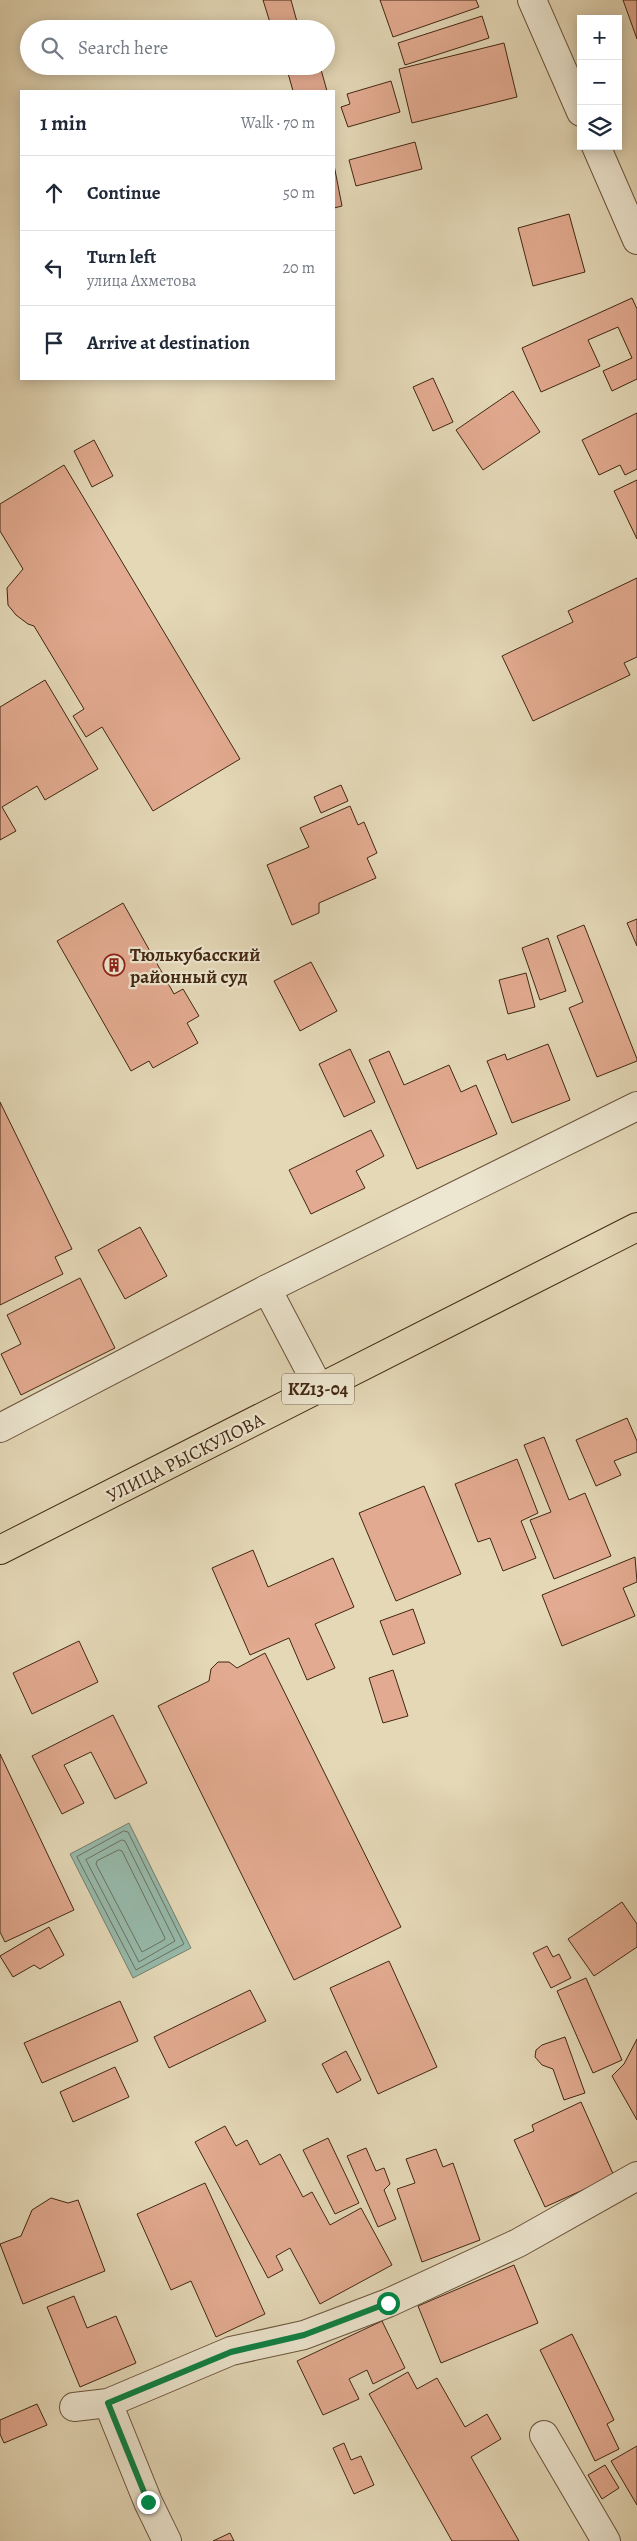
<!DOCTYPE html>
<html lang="en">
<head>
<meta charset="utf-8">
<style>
	:root { --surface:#fff; --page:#f2f2f3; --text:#1f2937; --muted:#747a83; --line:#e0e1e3 }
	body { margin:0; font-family:Alegreya,serif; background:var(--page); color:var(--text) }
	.controls { position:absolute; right:15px; top:15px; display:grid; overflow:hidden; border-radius:0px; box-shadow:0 2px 12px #0003 }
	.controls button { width:45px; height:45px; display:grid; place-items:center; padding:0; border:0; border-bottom:1px solid var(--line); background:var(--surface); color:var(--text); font:25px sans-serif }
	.stop { position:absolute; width:15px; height:15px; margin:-11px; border:4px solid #0b8043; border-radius:50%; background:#fff }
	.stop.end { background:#0b8043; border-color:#fff; box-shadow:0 1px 5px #0008 }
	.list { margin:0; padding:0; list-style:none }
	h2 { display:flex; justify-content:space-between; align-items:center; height:65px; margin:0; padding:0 20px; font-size:21px }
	h2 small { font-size:16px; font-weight:400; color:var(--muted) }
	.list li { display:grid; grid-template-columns:32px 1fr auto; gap:15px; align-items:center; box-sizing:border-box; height:75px; padding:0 20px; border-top:1px solid var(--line) }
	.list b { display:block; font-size:19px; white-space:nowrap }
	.list p { margin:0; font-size:16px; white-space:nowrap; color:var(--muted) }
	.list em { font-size:16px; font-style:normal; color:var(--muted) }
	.icon { flex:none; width:28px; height:28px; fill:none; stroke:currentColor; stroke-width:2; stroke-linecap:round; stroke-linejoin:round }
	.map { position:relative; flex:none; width:637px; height:2541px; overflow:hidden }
	.search { position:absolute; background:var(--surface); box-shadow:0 2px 12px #0003; left:20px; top:20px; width:315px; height:55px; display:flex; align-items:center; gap:12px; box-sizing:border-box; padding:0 18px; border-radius:28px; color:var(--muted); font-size:19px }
	.panel { position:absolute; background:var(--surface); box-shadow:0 2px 12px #0003; left:20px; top:90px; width:315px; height:290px; border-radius:0px }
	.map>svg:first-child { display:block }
	.water { fill:#96baab; stroke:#747f6e }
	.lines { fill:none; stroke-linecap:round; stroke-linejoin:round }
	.shore { stroke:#6c705e; stroke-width:1 }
	.building { fill:#e2aa90; stroke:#422712 }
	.minor-casing { stroke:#6a533b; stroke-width:30 }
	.major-casing { stroke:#422712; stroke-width:30 }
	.minor { stroke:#ede6d0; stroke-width:28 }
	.major { stroke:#e4d8b7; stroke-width:28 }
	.route { stroke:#0b8043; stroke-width:6 }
	.labels { text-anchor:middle; stroke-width:4.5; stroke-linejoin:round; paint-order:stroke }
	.shield { fill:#ede6d0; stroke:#75604b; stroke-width:1 }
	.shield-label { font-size:18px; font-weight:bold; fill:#422712 }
	.poi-label { font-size:19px; font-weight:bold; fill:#422712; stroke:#ede6d0; text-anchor:start }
	.street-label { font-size:19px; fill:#422712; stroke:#ede6d0 }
</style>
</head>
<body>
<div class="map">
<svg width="637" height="2541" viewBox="0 0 637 2541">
	<rect width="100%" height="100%" fill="#e4d8b7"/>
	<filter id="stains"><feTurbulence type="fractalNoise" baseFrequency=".004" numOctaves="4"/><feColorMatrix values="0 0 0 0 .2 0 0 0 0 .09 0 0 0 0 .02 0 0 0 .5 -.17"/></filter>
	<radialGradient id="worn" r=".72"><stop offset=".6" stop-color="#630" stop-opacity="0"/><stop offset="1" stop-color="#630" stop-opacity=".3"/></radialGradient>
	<path class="water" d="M129 1823 191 1948 133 1978 70 1854Z"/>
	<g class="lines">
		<g class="shore">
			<path d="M124 1831 128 1832 184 1944 136 1970 77 1857Z"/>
			<path d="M122 1840 125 1841 175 1941 139 1962 86 1860Z"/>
			<path d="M119 1850 122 1851 165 1938 164 1940 142 1952 96 1864 97 1861Z"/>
		</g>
	</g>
	<g class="building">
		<path d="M263 0H291L299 29H272Z"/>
		<path d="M380 0H476L479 7 393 37Z"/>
		<path d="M623 0H637V39Z"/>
		<path d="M482 16 489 38 405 65 398 43Z"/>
		<path d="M504 43 517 97 412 123 399 69Z"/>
		<path d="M286 66H320L327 91H293Z"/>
		<path d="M391 81 400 112 348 127 341 107 350 104 347 94Z"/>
		<path d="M415 142 422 169 356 186 349 160Z"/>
		<path d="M334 165 342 206 334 208Z"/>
		<path d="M569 214 585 272 533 286 518 228Z"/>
		<path d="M632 298 637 309V379L612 391 603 371 632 358 618 327 588 340 600 366 541 392 522 348Z"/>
		<path d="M433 378 453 422 433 431 413 387Z"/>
		<path d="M513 391 540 432 483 470 456 430Z"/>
		<path d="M637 413V469L625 475 620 465 599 475 582 440Z"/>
		<path d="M94 440 113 476 92 487 74 451Z"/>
		<path d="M64 465 240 759 153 811 102 727 86 737 73 716 84 709 34 626 28 624 16 615 8 605 7 588 23 569 0 531V504Z"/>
		<path d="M637 480V539L614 491Z"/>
		<path d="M637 578V657L624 663 630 675 533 721 502 656 573 622 568 611Z"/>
		<path d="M45 680 98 769 45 800 37 786 2 807 16 831 0 840V707Z"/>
		<path d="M341 785 348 801 321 813 314 797Z"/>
		<path d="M350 806 358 825 364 822 377 853 367 858 376 878 319 903V913L292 925 267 865 309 847 300 828Z"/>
		<path d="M123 903 174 994 183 989 199 1016 187 1023 198 1043 153 1068 149 1061 131 1071 57 941Z"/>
		<path d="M637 919V946L627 923Z"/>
		<path d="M584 925 637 1059V1061L597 1077 569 1008 583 1002 557 936Z"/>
		<path d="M548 938 566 991 540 1000 522 948Z"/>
		<path d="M311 962 337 1011 300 1031 274 981Z"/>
		<path d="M526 973 535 1007 508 1014 499 980Z"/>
		<path d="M548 1044 570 1100 512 1123 487 1061 505 1054 507 1060Z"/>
		<path d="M350 1049 375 1102 344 1117 319 1064Z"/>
		<path d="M389 1051 404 1085 449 1065 461 1092 476 1085 497 1134 417 1169 369 1060Z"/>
		<path d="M0 1102 72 1249 55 1257 63 1274 0 1305Z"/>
		<path d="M371 1130 384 1156 356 1171 365 1188 311 1214 289 1170Z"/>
		<path d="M140 1227 167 1276 125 1299 98 1250Z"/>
		<path d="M80 1278 115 1348 21 1395 1 1354 21 1344 7 1315Z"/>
		<path d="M627 1418 637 1441V1452L614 1461 621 1475 596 1486 576 1440Z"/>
		<path d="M544 1437 569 1500 585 1493 611 1556 554 1579 530 1520 551 1512 524 1445Z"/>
		<path d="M517 1459 538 1513 521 1521 536 1558 503 1571 490 1538 478 1542 455 1484Z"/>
		<path d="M424 1486 461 1574 396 1601 359 1513Z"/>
		<path d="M253 1550 268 1587 333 1558 354 1607 315 1624 335 1668 307 1680 289 1638 250 1655 212 1568Z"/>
		<path d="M635 1557 637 1582 623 1588 635 1616 562 1646 542 1595Z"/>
		<path d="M413 1609 425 1643 393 1655 380 1621Z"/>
		<path d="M79 1641 98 1682 32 1714 13 1673Z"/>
		<path d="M265 1653 401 1927 294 1980 158 1706 209 1681 211 1669 218 1662H229L237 1668Z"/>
		<path d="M393 1670 408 1716 383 1723 369 1678Z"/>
		<path d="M113 1715 147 1783 115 1799 91 1752 64 1765 84 1803 62 1814 32 1756Z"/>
		<path d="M0 1754 74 1910 5 1942 0 1932Z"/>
		<path d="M622 1902 637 1924V1947L594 1976 568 1939Z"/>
		<path d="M49 1927 64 1955 40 1969 34 1965 13 1977 0 1956Z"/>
		<path d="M547 1946 553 1957 559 1954 571 1978 551 1988 533 1953Z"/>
		<path d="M389 1961 437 2067 378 2094 330 1988Z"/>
		<path d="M586 1978 622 2060 593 2073 557 1991Z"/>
		<path d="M250 1990 266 2021 169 2068 154 2037Z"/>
		<path d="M120 2001 138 2041 42 2083 24 2043Z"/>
		<path d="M565 2037 585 2093 564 2100 553 2069 542 2065 535 2057 536 2050 542 2045Z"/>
		<path d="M637 2039V2120L612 2076 624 2064Z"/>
		<path d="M346 2051 361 2080 337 2093 322 2064Z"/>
		<path d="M115 2067 129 2097 73 2122 60 2092Z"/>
		<path d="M581 2102 614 2176 545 2207 514 2140 534 2131 532 2125Z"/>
		<path d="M225 2126 236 2146 247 2140 260 2165 280 2154 303 2197 312 2192 330 2225 361 2208 392 2265 320 2304 290 2248 276 2256 283 2270 268 2278 195 2142Z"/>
		<path d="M328 2138 359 2203 335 2214 303 2150Z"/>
		<path d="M366 2148 376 2171 384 2168 390 2184 384 2190 396 2219 378 2227 347 2156Z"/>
		<path d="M436 2149 443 2167 453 2163 480 2240 422 2262 397 2189 415 2183 406 2159Z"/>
		<path d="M205 2183 265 2314 216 2337 191 2281 171 2290 137 2214Z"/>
		<path d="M51 2198 68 2203 78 2200 105 2271 23 2304 0 2244 21 2236 32 2210Z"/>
		<path d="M514 2265 538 2323 441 2363 418 2306Z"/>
		<path d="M74 2296 87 2328 116 2316 136 2363 80 2387 47 2307Z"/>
		<path d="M382 2321 405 2368 373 2384 367 2370 349 2379 359 2399 323 2415 297 2361Z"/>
		<path d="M572 2334 614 2420 607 2424 619 2449 595 2461 540 2350Z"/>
		<path d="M408 2372 417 2389 437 2378 465 2427 487 2414 501 2439 471 2457 519 2541H452L369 2394Z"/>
		<path d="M37 2404 47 2425 4 2443 0 2434V2420Z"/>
		<path d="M344 2443 351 2460 361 2456 374 2485 354 2494 333 2448Z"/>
		<path d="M637 2446V2505L611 2461Z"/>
		<path d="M605 2465 619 2488 602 2499 588 2475Z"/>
		<path d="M230 2533 234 2541H213Z"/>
	</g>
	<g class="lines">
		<g class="minor-casing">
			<g id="minor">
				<path d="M532 0 581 112"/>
				<path d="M596 146 637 240"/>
				<path d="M267 1289 319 1388"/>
				<path d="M0 1428 267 1289 637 1106"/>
				<path d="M108 2403 148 2502 167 2541"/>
				<path d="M74 2407 108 2403 231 2351 304 2335 388 2303 518 2243 637 2176"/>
				<path d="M544 2435 606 2541"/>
			</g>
		</g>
		<g class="major-casing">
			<path id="major" d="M0 1550 637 1227"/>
		</g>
		<use href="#minor" class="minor"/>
		<use href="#major" class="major"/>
	</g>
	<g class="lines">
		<path class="route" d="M148 2502 108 2403 231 2352 304 2335 388 2303"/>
	</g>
	<defs>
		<g id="building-ring" transform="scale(1.125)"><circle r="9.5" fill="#ede6d0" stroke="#8f2418" stroke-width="1.5"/><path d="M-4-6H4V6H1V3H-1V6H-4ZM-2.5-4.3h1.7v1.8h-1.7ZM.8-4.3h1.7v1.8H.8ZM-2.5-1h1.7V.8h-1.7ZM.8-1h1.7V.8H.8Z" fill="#8f2418"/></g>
	</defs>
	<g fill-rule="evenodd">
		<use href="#building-ring" x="114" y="965"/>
	</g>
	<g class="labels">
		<rect class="shield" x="282" y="1373.5" width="72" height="31" rx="4"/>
		<g class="shield-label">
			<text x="318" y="1395">KZ13-04</text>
		</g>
		<g class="poi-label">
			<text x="130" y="961">Тюлькубасский<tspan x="130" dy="22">районный суд</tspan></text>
		</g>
		<g class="street-label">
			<text transform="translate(185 1457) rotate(-27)" y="7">УЛИЦА РЫСКУЛОВА</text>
		</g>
	</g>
	<rect width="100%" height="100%" filter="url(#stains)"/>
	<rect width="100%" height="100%" fill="url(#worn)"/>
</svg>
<div class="controls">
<button>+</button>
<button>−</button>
<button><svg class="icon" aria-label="layers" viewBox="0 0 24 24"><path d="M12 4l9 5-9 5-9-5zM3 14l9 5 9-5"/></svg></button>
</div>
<div class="stop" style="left:388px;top:2303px"></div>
<div class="stop end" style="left:148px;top:2502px"></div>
<div class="search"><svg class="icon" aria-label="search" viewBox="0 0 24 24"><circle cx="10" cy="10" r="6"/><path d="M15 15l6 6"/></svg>Search here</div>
<section class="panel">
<h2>1 min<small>Walk · 70 m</small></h2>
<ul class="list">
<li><svg class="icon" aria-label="ahead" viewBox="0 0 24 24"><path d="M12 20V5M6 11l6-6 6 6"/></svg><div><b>Continue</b></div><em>50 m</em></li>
<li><svg class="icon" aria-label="left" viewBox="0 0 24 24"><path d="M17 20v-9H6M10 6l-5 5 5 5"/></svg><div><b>Turn left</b><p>улица Ахметова</p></div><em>20 m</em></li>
<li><svg class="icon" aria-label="arrive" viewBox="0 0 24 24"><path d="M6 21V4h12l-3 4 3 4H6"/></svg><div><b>Arrive at destination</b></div></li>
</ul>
</section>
</div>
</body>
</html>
